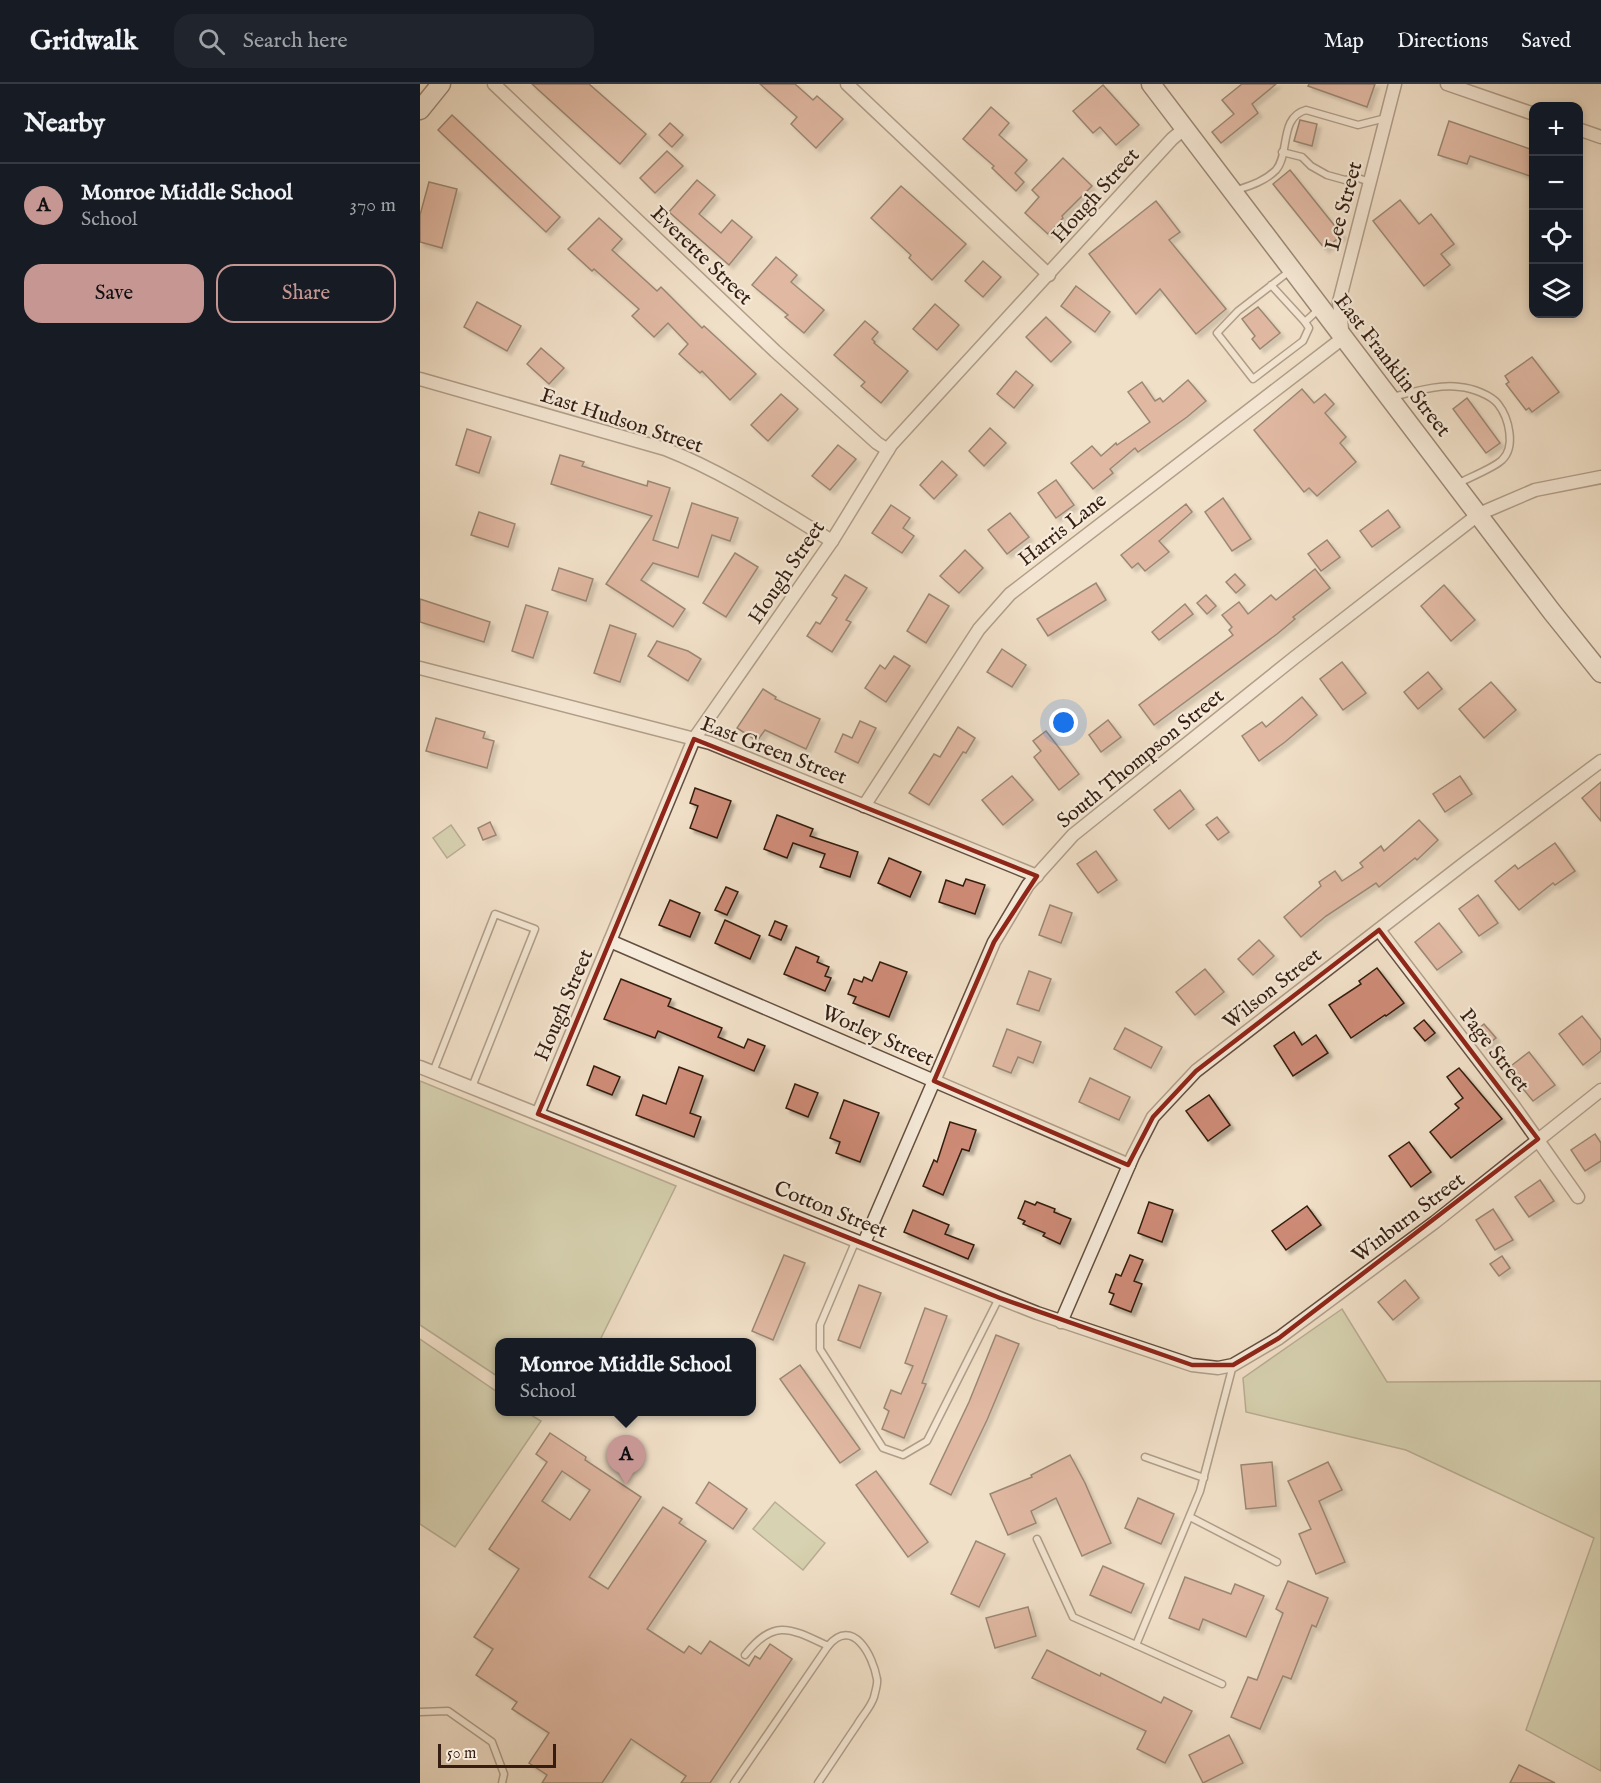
<!DOCTYPE html>
<html lang="en">
<head>
<meta charset="utf-8">
<style>
	:root { --surface:#171b24; --page:#20242c; --text:#f1f3f6; --muted:#9ea1a6; --line:#363941; --accent:#c59692 }
	body { margin:0; font-family:"IM FELL English",serif; background:var(--page); color:var(--text) }
	.controls { position:absolute; right:18px; top:18px; display:grid; overflow:hidden; border-radius:12px; box-shadow:0 3px 9px #0003 }
	.controls button { width:54px; height:54px; display:grid; place-items:center; padding:0; border:0; border-bottom:2px solid var(--line); background:var(--surface); color:var(--text); font:30px sans-serif }
	.scale { position:absolute; left:18px; bottom:15px; width:118px; box-sizing:border-box; padding-left:6px; border:3px solid #351e11; border-top:0; font-size:16px; line-height:21px; white-space:nowrap; color:#351e11; -webkit-text-stroke:4px #f6ebdb; paint-order:stroke }
	.you { position:absolute; left:644px; top:639px; width:21px; height:21px; margin:-15px; border:4px solid #fff; border-radius:50%; background:#1a73e8; box-shadow:0 0 0 9px #1a73e833 }
	.badge { display:grid; place-items:center; width:39px; height:39px; border-radius:50%; background:var(--accent); color:#111; font-size:20px; font-weight:700 }
	.pin { position:absolute; translate:-50% -50px; filter:drop-shadow(0 2px 3px #0008) }
	.pin::after { content:''; position:absolute; top:32px; width:21px; height:18px; background:inherit; clip-path:polygon(0 0,100% 0,50% 100%) }
	.popup { position:absolute; left:75px; top:1254px; width:261px; height:78px; box-sizing:border-box; display:grid; place-content:center; border-radius:12px; background:var(--surface); filter:drop-shadow(0 2px 4px #0005); font-size:20px; white-space:nowrap; color:var(--muted) }
	.popup b { font-size:22px; color:var(--text) }
	.popup::after { content:''; position:absolute; left:50%; top:100%; margin-left:-12px; border:12px solid transparent; border-top-color:var(--surface) }
	.list { margin:0; padding:0; list-style:none }
	h2 { display:flex; justify-content:space-between; align-items:center; height:78px; margin:0; padding:0 24px; font-size:26px }
	h2 small { font-size:20px; font-weight:400; color:var(--muted) }
	.list li { display:grid; grid-template-columns:39px 1fr auto; gap:18px; align-items:center; box-sizing:border-box; height:84px; padding:0 24px; border-top:2px solid var(--line) }
	.list b { display:block; font-size:22px; white-space:nowrap }
	.list p { margin:0; font-size:20px; white-space:nowrap; color:var(--muted) }
	.list em { font-size:20px; font-style:normal; color:var(--muted) }
	.actions { display:flex; gap:12px; padding:18px 24px }
	.actions a { flex:1; padding:14px 0; border:2px solid var(--accent); border-radius:18px; text-align:center; font-size:21px; color:var(--accent) }
	.actions .main { background:var(--accent); color:#111 }
	.icon { flex:none; width:33px; height:33px; fill:none; stroke:currentColor; stroke-width:2; stroke-linecap:round; stroke-linejoin:round }
	.map { position:relative; flex:none; width:1181px; height:1699px; overflow:hidden }
	header { display:flex; align-items:center; gap:36px; box-sizing:border-box; height:84px; padding:0 30px; background:var(--surface); border-bottom:2px solid var(--line) }
	header strong { font-size:28px }
	nav { display:flex; gap:33px; margin-inline-start:auto; font-size:21px }
	.search { width:420px; height:54px; background:var(--page); display:flex; align-items:center; gap:15px; box-sizing:border-box; padding:0 21px; border-radius:18px; color:var(--muted); font-size:22px }
	main { display:flex }
	aside { flex:1; background:var(--surface) }
	.map>svg:first-child { display:block }
	.green { fill:#b9c296; stroke:#777054; stroke-width:1.5 }
	.building { fill:#ce8b77; stroke:#351e11; stroke-width:1.5; fill-rule:evenodd; filter:url(#shadow) }
	.lines { fill:none; stroke-linecap:round; stroke-linejoin:round }
	.lane-casing { stroke:#644e3f; stroke-width:9 }
	.street-casing { stroke:#644e3f; stroke-width:15 }
	.secondary-casing { stroke:#351e11; stroke-width:21 }
	.lane { stroke:#f6ebdb; stroke-width:6 }
	.street { stroke:#f6ebdb; stroke-width:12 }
	.secondary { stroke:#f6ebdb; stroke-width:18 }
	.marked { fill:none; stroke:#8f2418; stroke-width:4.5; stroke-linejoin:round }
	.labels { text-anchor:middle; stroke-width:4.5; stroke-linejoin:round; paint-order:stroke }
	.street-label { font-size:21px; fill:#351e11; stroke:#f6ebdb }
</style>
</head>
<body>
<header>
<strong>Gridwalk</strong>
<div class="search"><svg class="icon" aria-label="search" viewBox="0 0 24 24"><circle cx="10" cy="10" r="6"/><path d="M15 15l6 6"/></svg>Search here</div>
<nav><a>Map</a><a>Directions</a><a>Saved</a></nav>
</header>
<main>
<aside>
<h2>Nearby<small></small></h2>
<ul class="list">
<li><span class="badge">A</span><div><b>Monroe Middle School</b><p>School</p></div><em>370 m</em></li>
</ul>
<div class="actions"><a class="main">Save</a><a>Share</a></div>
</aside>
<div class="map">
<svg width="1181" height="1699" viewBox="0 0 1181 1699">
	<defs>
		<filter id="shadow"><feDropShadow dx="4" dy="4" stdDeviation="1.5" flood-color="#0004"/></filter>
	</defs>
	<rect width="100%" height="100%" fill="#f1e0c8"/>
	<filter id="stains"><feTurbulence type="fractalNoise" baseFrequency=".00333" numOctaves="4"/><feColorMatrix values="0 0 0 0 .2 0 0 0 0 .09 0 0 0 0 .02 0 0 0 .5 -.17"/></filter>
	<radialGradient id="worn" r=".72"><stop offset=".6" stop-color="#630" stop-opacity="0"/><stop offset="1" stop-color="#630" stop-opacity=".3"/></radialGradient>
	<g class="green">
		<path d="M31 741 45 761 27 774 13 754Z"/>
		<path d="M0 997 256 1102 179 1258H80V1294L0 1241Z"/>
		<path d="M922 1225 967 1298 1181 1297V1687L1106 1646 1174 1454 986 1366 826 1328 823 1294Z"/>
		<path d="M0 1255 80 1310V1328H106L121 1337 35 1463 0 1440Z"/>
		<path d="M355 1418 405 1459 383 1486 333 1445Z"/>
	</g>
	<g class="building">
		<path d="M112 0H169L226 50 200 80Z"/>
		<path d="M340 0H375L393 16 397 12 423 35 396 64 371 40 377 33Z"/>
		<path d="M822 0H856L832 20 838 29 801 59 792 48 814 30 802 16Z"/>
		<path d="M889 0H955L947 23 888 2Z"/>
		<path d="M683 1 719 41 696 61 680 43 673 49 653 27Z"/>
		<path d="M571 23 589 39 579 51 607 76 595 89 604 98 596 107 572 84 574 82 543 55Z"/>
		<path d="M32 31 140 133 126 148 18 46Z"/>
		<path d="M880 36 897 40 892 62 874 57Z"/>
		<path d="M1029 37 1113 66V93L1050 72 1047 80 1018 71Z"/>
		<path d="M250 39 263 51 252 63 239 51Z"/>
		<path d="M247 67 263 82 235 109 220 94Z"/>
		<path d="M643 74 672 102 642 132 643 134 628 150 605 129 619 113 612 106Z"/>
		<path d="M870 86 922 151 905 165 853 100Z"/>
		<path d="M277 96 295 111 279 130 301 149 312 136 332 153 309 181 249 128Z"/>
		<path d="M9 98 37 105 22 164 0 158V131Z"/>
		<path d="M481 102 546 160 512 196 489 174 491 171 451 134Z"/>
		<path d="M980 116 999 140 1011 130 1034 160 1021 170 1030 181 1004 202 953 137Z"/>
		<path d="M736 117 760 148 749 156 806 225 776 250 740 205 716 230 669 170Z"/>
		<path d="M179 134 202 155 192 166 237 207 241 203 282 244 284 242 336 290 310 316 282 287 280 289 259 270 268 260 248 239 234 253 212 232 219 225 174 185 172 187 148 165Z"/>
		<path d="M356 173 377 191 371 198 404 226 384 249 365 233 368 231 332 201Z"/>
		<path d="M563 177 581 193 563 213 545 197Z"/>
		<path d="M656 202 690 228 675 248 641 222Z"/>
		<path d="M57 218 101 242 87 267 44 243Z"/>
		<path d="M515 220 539 241 517 266 493 245Z"/>
		<path d="M838 223 860 249 840 265 832 255 835 252 822 235Z"/>
		<path d="M626 233 651 258 631 278 606 253Z"/>
		<path d="M445 237 458 248 452 255 455 258 454 259 488 287 461 319 441 302 445 298 414 271Z"/>
		<path d="M121 264 144 284 129 300 107 280Z"/>
		<path d="M1112 273 1139 308 1112 328 1109 324 1106 326 1086 300 1089 298 1085 292Z"/>
		<path d="M596 287 613 301 594 324 577 310Z"/>
		<path d="M768 296 786 317 767 333 718 368 715 364 690 385 693 389 673 405 651 379 672 362 681 372 696 359 697 361 730 338 708 308 722 298 735 317 740 314 743 318Z"/>
		<path d="M882 305 894 319 905 310 914 320 905 329 926 353 920 359 936 378 897 412 889 404 884 408 834 346Z"/>
		<path d="M361 310 378 325 348 357 331 341Z"/>
		<path d="M1047 314 1080 359 1066 369 1033 325Z"/>
		<path d="M570 344 586 359 564 382 549 367Z"/>
		<path d="M47 345 71 353 59 389 36 381Z"/>
		<path d="M418 361 436 375 410 406 392 392Z"/>
		<path d="M140 371 164 378 162 382 227 402 228 397 250 404 233 456 258 464 272 419 318 434 310 457 292 451 278 493 233 479 221 496 265 525 253 543 186 500 232 432 131 400Z"/>
		<path d="M522 377 537 391 514 415 500 401Z"/>
		<path d="M636 396 654 421 636 434 618 409Z"/>
		<path d="M803 414 831 455 812 467 785 428Z"/>
		<path d="M766 420 772 428 739 457 749 468 725 487 718 479 712 484 701 471Z"/>
		<path d="M471 421 490 434 483 444 494 452 482 469 452 449Z"/>
		<path d="M968 426 980 443 952 463 940 447Z"/>
		<path d="M59 428 95 440 88 463 51 451Z"/>
		<path d="M590 429 609 453 587 470 568 446Z"/>
		<path d="M907 456 920 473 901 487 888 470Z"/>
		<path d="M545 466 563 484 539 509 520 492Z"/>
		<path d="M315 469 338 483 306 533 283 519Z"/>
		<path d="M139 484 173 495 166 517 132 506Z"/>
		<path d="M895 485 910 504 873 533 875 535 857 550 734 641 719 621 813 551 809 546 812 543 802 531 819 518 828 530 851 511 856 516Z"/>
		<path d="M815 490 825 501 816 509 806 498Z"/>
		<path d="M425 491 447 504 426 536 431 538 412 568 387 552 396 538 400 540 417 514 412 511Z"/>
		<path d="M676 499 686 516 628 552 617 535Z"/>
		<path d="M1024 501 1055 536 1031 557 1001 522Z"/>
		<path d="M509 510 529 522 506 559 487 547Z"/>
		<path d="M786 511 796 522 787 530 777 519Z"/>
		<path d="M0 515 70 538 64 558 0 538Z"/>
		<path d="M765 520 773 530 739 556 732 548Z"/>
		<path d="M106 521 128 528 113 574 92 567Z"/>
		<path d="M190 541 216 550 200 598 174 589Z"/>
		<path d="M237 557 268 567 281 575 268 597 228 572Z"/>
		<path d="M582 565 606 581 592 603 567 588Z"/>
		<path d="M474 572 490 582 466 618 445 604 460 581 465 585Z"/>
		<path d="M922 578 946 609 923 626 900 595Z"/>
		<path d="M1008 588 1022 605 998 625 984 608Z"/>
		<path d="M1071 598 1096 626 1064 654 1039 625Z"/>
		<path d="M343 605 356 613 355 615 400 635 386 665 345 646 337 657 317 644Z"/>
		<path d="M882 613 897 631 865 658 839 677 822 652 842 638 846 643Z"/>
		<path d="M16 634 65 648 63 654 74 657 67 684 6 667Z"/>
		<path d="M688 636 701 653 681 668 669 651Z"/>
		<path d="M440 637 456 644 438 679 415 668 423 650 432 654Z"/>
		<path d="M538 643 555 654 546 669 543 668 509 721 489 709 514 670 520 673Z"/>
		<path d="M626 647 659 690 639 706 614 673 621 667 613 657Z"/>
		<path d="M592 692 613 716 583 741 562 716Z"/>
		<path d="M1040 692 1052 710 1025 728 1013 710Z"/>
		<path d="M1181 698V737L1162 714Z"/>
		<path d="M275 704 311 717 297 754 270 744 278 722 270 719Z"/>
		<path d="M760 706 774 725 749 745 734 726Z"/>
		<path d="M357 731 393 745 390 752 438 768 430 793 400 783 405 770 373 759 367 774 344 765Z"/>
		<path d="M797 733 809 748 798 756 786 741Z"/>
		<path d="M999 736 1018 756 997 776 995 774 959 803 956 799 906 832 881 853 864 833 901 802 899 798 915 787 922 797 943 783 940 779 961 762 964 767Z"/>
		<path d="M70 738 76 751 63 756 58 744Z"/>
		<path d="M1135 759 1155 787 1135 801 1133 799 1099 826 1075 797 1095 781 1098 785Z"/>
		<path d="M676 767 697 796 678 809 657 780Z"/>
		<path d="M469 774 501 788 490 813 458 799Z"/>
		<path d="M546 795 565 801 555 830 519 818 526 796 543 802Z"/>
		<path d="M306 803 318 808 307 831 295 826Z"/>
		<path d="M1058 811 1078 839 1059 852 1039 825Z"/>
		<path d="M250 816 280 829 270 853 239 841Z"/>
		<path d="M630 821 652 829 641 859 619 851Z"/>
		<path d="M305 836 340 852 330 875 295 859Z"/>
		<path d="M355 837 367 842 361 856 349 851Z"/>
		<path d="M1019 839 1042 868 1017 886 995 858Z"/>
		<path d="M839 856 854 872 833 891 818 875Z"/>
		<path d="M376 863 399 873 397 878 409 883 405 892 411 894 405 907 364 890Z"/>
		<path d="M460 878 487 888 469 933 433 919 436 913 428 910 434 895 442 898 444 893 452 897Z"/>
		<path d="M957 884 984 919 966 932 965 931 931 954 909 921 941 900 939 897Z"/>
		<path d="M785 885 804 908 775 931 756 908Z"/>
		<path d="M609 887 631 895 619 927 597 920Z"/>
		<path d="M201 895 251 915 248 922 302 944 298 953 324 964 328 955 345 962 334 987 238 947 235 954 184 935Z"/>
		<path d="M1162 932 1181 956V967L1163 981 1139 950Z"/>
		<path d="M1004 936 1015 949 1005 957 994 944Z"/>
		<path d="M1064 940 1076 954 1064 963 1053 949Z"/>
		<path d="M705 944 742 963 731 984 694 965Z"/>
		<path d="M587 945 621 958 613 979 598 973 591 989 573 982Z"/>
		<path d="M874 948 882 961 896 951 908 969 873 992 854 962Z"/>
		<path d="M1109 968 1135 1001 1113 1017 1087 985Z"/>
		<path d="M174 982 200 993 192 1011 167 1001Z"/>
		<path d="M259 983 283 992 270 1029 281 1033 274 1053 216 1031 223 1011 246 1020Z"/>
		<path d="M1039 984 1082 1035 1031 1074 1010 1048 1039 1024 1035 1020 1043 1014 1027 993Z"/>
		<path d="M670 994 710 1013 699 1036 659 1018Z"/>
		<path d="M375 1000 398 1009 388 1033 366 1024Z"/>
		<path d="M789 1011 810 1041 788 1057 766 1027Z"/>
		<path d="M424 1016 459 1029 440 1078 416 1069 420 1058 410 1054Z"/>
		<path d="M530 1038 556 1046 549 1067 542 1065 523 1111 503 1102 514 1076 517 1078Z"/>
		<path d="M1175 1050 1181 1059V1077L1165 1087 1151 1066Z"/>
		<path d="M989 1058 1011 1088 991 1103 969 1072Z"/>
		<path d="M1120 1096 1134 1117 1109 1133 1095 1113Z"/>
		<path d="M605 1117 615 1121 617 1118 635 1125 634 1128 651 1135 640 1160 623 1152 625 1149 603 1140 605 1137 598 1134Z"/>
		<path d="M729 1118 753 1126 742 1158 718 1149Z"/>
		<path d="M887 1122 901 1141 866 1166 852 1147Z"/>
		<path d="M1073 1125 1093 1156 1075 1166 1056 1136Z"/>
		<path d="M493 1126 529 1141 525 1150 554 1161 548 1175 484 1148Z"/>
		<path d="M364 1171 385 1179 353 1256 332 1247Z"/>
		<path d="M710 1171 723 1176 714 1197 722 1200 711 1228 690 1220 694 1210 689 1208 696 1190 701 1192Z"/>
		<path d="M1082 1172 1090 1184 1079 1192 1070 1180Z"/>
		<path d="M985 1196 999 1214 973 1236 958 1218Z"/>
		<path d="M439 1201 461 1209 440 1264 418 1256Z"/>
		<path d="M505 1224 527 1232 502 1299 506 1300 484 1354 462 1345 469 1327 464 1324 471 1306 481 1310 493 1282 485 1279Z"/>
		<path d="M576 1251 599 1260 567 1336 531 1411 510 1400 549 1318Z"/>
		<path d="M380 1281 440 1365 420 1379 360 1295Z"/>
		<path d="M130 1349 166 1373 165 1376 221 1413 169 1493 188 1505 243 1423 262 1435 259 1439 286 1457 227 1545 264 1569 269 1562 281 1570 290 1557 329 1582 335 1572 340 1575 350 1560 372 1575 290 1699H261L266 1692 211 1655 182 1699H122L127 1691 109 1679 129 1649 92 1625 97 1618 56 1591 73 1565 54 1553 99 1485 69 1465 127 1378 116 1370ZM142 1387 170 1406 150 1436 122 1417Z"/>
		<path d="M650 1371 665 1399 691 1459 662 1472 636 1414 611 1427 616 1439 588 1451 570 1410 612 1393 611 1391Z"/>
		<path d="M852 1378 856 1422 826 1425 821 1381Z"/>
		<path d="M908 1378 922 1406 899 1417 925 1478 896 1490 879 1450 891 1445 868 1397Z"/>
		<path d="M456 1387 508 1458 488 1473 436 1401Z"/>
		<path d="M289 1398 327 1425 313 1445 276 1419Z"/>
		<path d="M718 1414 754 1430 741 1460 705 1444Z"/>
		<path d="M556 1457 585 1470 559 1523 531 1510Z"/>
		<path d="M683 1482 724 1500 711 1529 670 1511Z"/>
		<path d="M765 1493 811 1510 815 1500 844 1512 826 1553 783 1535 779 1546 749 1534Z"/>
		<path d="M868 1497 908 1514 896 1543 892 1541 871 1595 863 1592 840 1645 811 1633 828 1593 837 1596 863 1529 856 1525Z"/>
		<path d="M608 1523 616 1552 575 1564 566 1534Z"/>
		<path d="M627 1566 680 1592 681 1589 741 1619 744 1613 772 1627 745 1679 717 1665 726 1647 612 1594Z"/>
		<path d="M809 1651 823 1679 783 1699 769 1671Z"/>
		<path d="M1099 1681 1135 1699H1090Z"/>
	</g>
	<g class="lines">
		<g class="lane-casing">
			<g id="lane">
				<path d="M862 68 882 73 891 82 907 91 925 96 938 94 950 98"/>
				<path d="M814 107C829 102 844 98 856 86 870 70 859 33 886 26L938 41 966 34"/>
				<path d="M851 201 885 238 889 244 883 257 833 295 797 249 818 227 871 186"/>
				<path d="M885 238 900 224"/>
				<path d="M972 313C994 308 1018 300 1040 303 1052 304 1071 311 1078 320 1089 334 1096 363 1082 376 1074 384 1048 394 1037 400"/>
				<path d="M13 988 75 830 115 845 52 1003"/>
				<path d="M436 1156 400 1241V1265L463 1364 483 1371 507 1357 579 1214"/>
				<path d="M725 1373 784 1394"/>
				<path d="M770 1433 857 1478"/>
				<path d="M617 1455 653 1533 716 1561 780 1407 813 1281"/>
				<path d="M716 1561 802 1600"/>
				<path d="M325 1571C354 1534 370 1544 408 1562"/>
				<path d="M0 1628 28 1627 72 1658 84 1690 82 1699"/>
				<path d="M314 1699 408 1562C433 1532 453 1572 457 1595 458 1600 455 1608 454 1613 451 1623 442 1632 437 1641 424 1660 411 1680 398 1699"/>
			</g>
		</g>
		<g class="street-casing">
			<g id="street">
				<path d="M74 0 355 267 457 359 468 366"/>
				<path d="M427 0 629 191"/>
				<path d="M1027 0 1114 30"/>
				<path d="M1158 45 1181 53"/>
				<path d="M0 295 245 365C304 388 358 424 412 457"/>
				<path d="M0 584 290 659 617 792"/>
				<path d="M444 722 559 545 590 510 923 254 919 218 975 0"/>
				<path d="M959 846 1093 1021 1158 1113"/>
				<path d="M190 857 709 1081"/>
				<path d="M0 983 617 1229 772 1281 798 1284 813 1281 859 1254 1015 1138 1181 1006"/>
				<path d="M118 1030 274 655 412 457 471 361 752 55 765 44"/>
				<path d="M444 1159 574 858 608 801 653 751 874 574 1059 430 1115 406 1181 393"/>
				<path d="M641 1238 713 1072 733 1033 776 987 1046 778 1181 677"/>
			</g>
		</g>
		<g class="secondary-casing">
			<g id="secondary">
				<path d="M731 0 1132 528 1181 589"/>
				<path d="M0 26 21 0"/>
			</g>
		</g>
		<use href="#lane" class="lane"/>
		<use href="#street" class="street"/>
		<use href="#secondary" class="secondary"/>
	</g>
	<path d="M0 0H1181V1699H0ZM274 655 617 792 574 858 514 997 708 1081 733 1033 776 987 959 846 1118 1055 859 1254 813 1281H772L580 1214 118 1030Z" fill="#f1e0c8" fill-opacity=".55" fill-rule="evenodd"/>
	<path class="marked" d="M274 655 617 792 574 858 514 997 708 1081 733 1033 776 987 959 846 1118 1055 859 1254 813 1281H772L580 1214 118 1030Z"/>
	<g class="labels">
		<g class="street-label">
			<text transform="translate(675 111) rotate(-48)" y="7">Hough Street</text>
			<text transform="translate(923 122) rotate(-75)" y="7">Lee Street</text>
			<text transform="translate(282 171) rotate(44)" y="7">Everette Street</text>
			<text transform="translate(973 281) rotate(52)" y="7">East Franklin Street</text>
			<text transform="translate(202 336) rotate(18)" y="7">East Hudson Street</text>
			<text transform="translate(642 445) rotate(-38)" y="7">Harris Lane</text>
			<text transform="translate(366 488) rotate(-56)" y="7">Hough Street</text>
			<text transform="translate(354 666) rotate(21)" y="7">East Green Street</text>
			<text transform="translate(720 674) rotate(-39)" y="7">South Thompson Street</text>
			<text transform="translate(852 904) rotate(-38)" y="7">Wilson Street</text>
			<text transform="translate(143 921) rotate(-67)" y="7">Hough Street</text>
			<text transform="translate(458 951) rotate(24)" y="7">Worley Street</text>
			<text transform="translate(1075 966) rotate(52)" y="7">Page Street</text>
			<text transform="translate(411 1125) rotate(22)" y="7">Cotton Street</text>
			<text transform="translate(988 1133) rotate(-37)" y="7">Winburn Street</text>
		</g>
	</g>
	<rect width="100%" height="100%" filter="url(#stains)"/>
	<rect width="100%" height="100%" fill="url(#worn)"/>
</svg>
<div class="controls">
<button>+</button>
<button>−</button>
<button><svg class="icon" aria-label="locate" viewBox="0 0 24 24"><circle cx="12" cy="12" r="6"/><path d="M12 2v4M12 18v4M2 12h4M18 12h4"/></svg></button>
<button><svg class="icon" aria-label="layers" viewBox="0 0 24 24"><path d="M12 4l9 5-9 5-9-5zM3 14l9 5 9-5"/></svg></button>
</div>
<div class="scale">50 m</div>
<div class="you"></div>
<div class="pin badge" style="left:206px;top:1401px">A</div>
<div class="popup"><b>Monroe Middle School</b>School</div>
</div>
</main>
</body>
</html>
